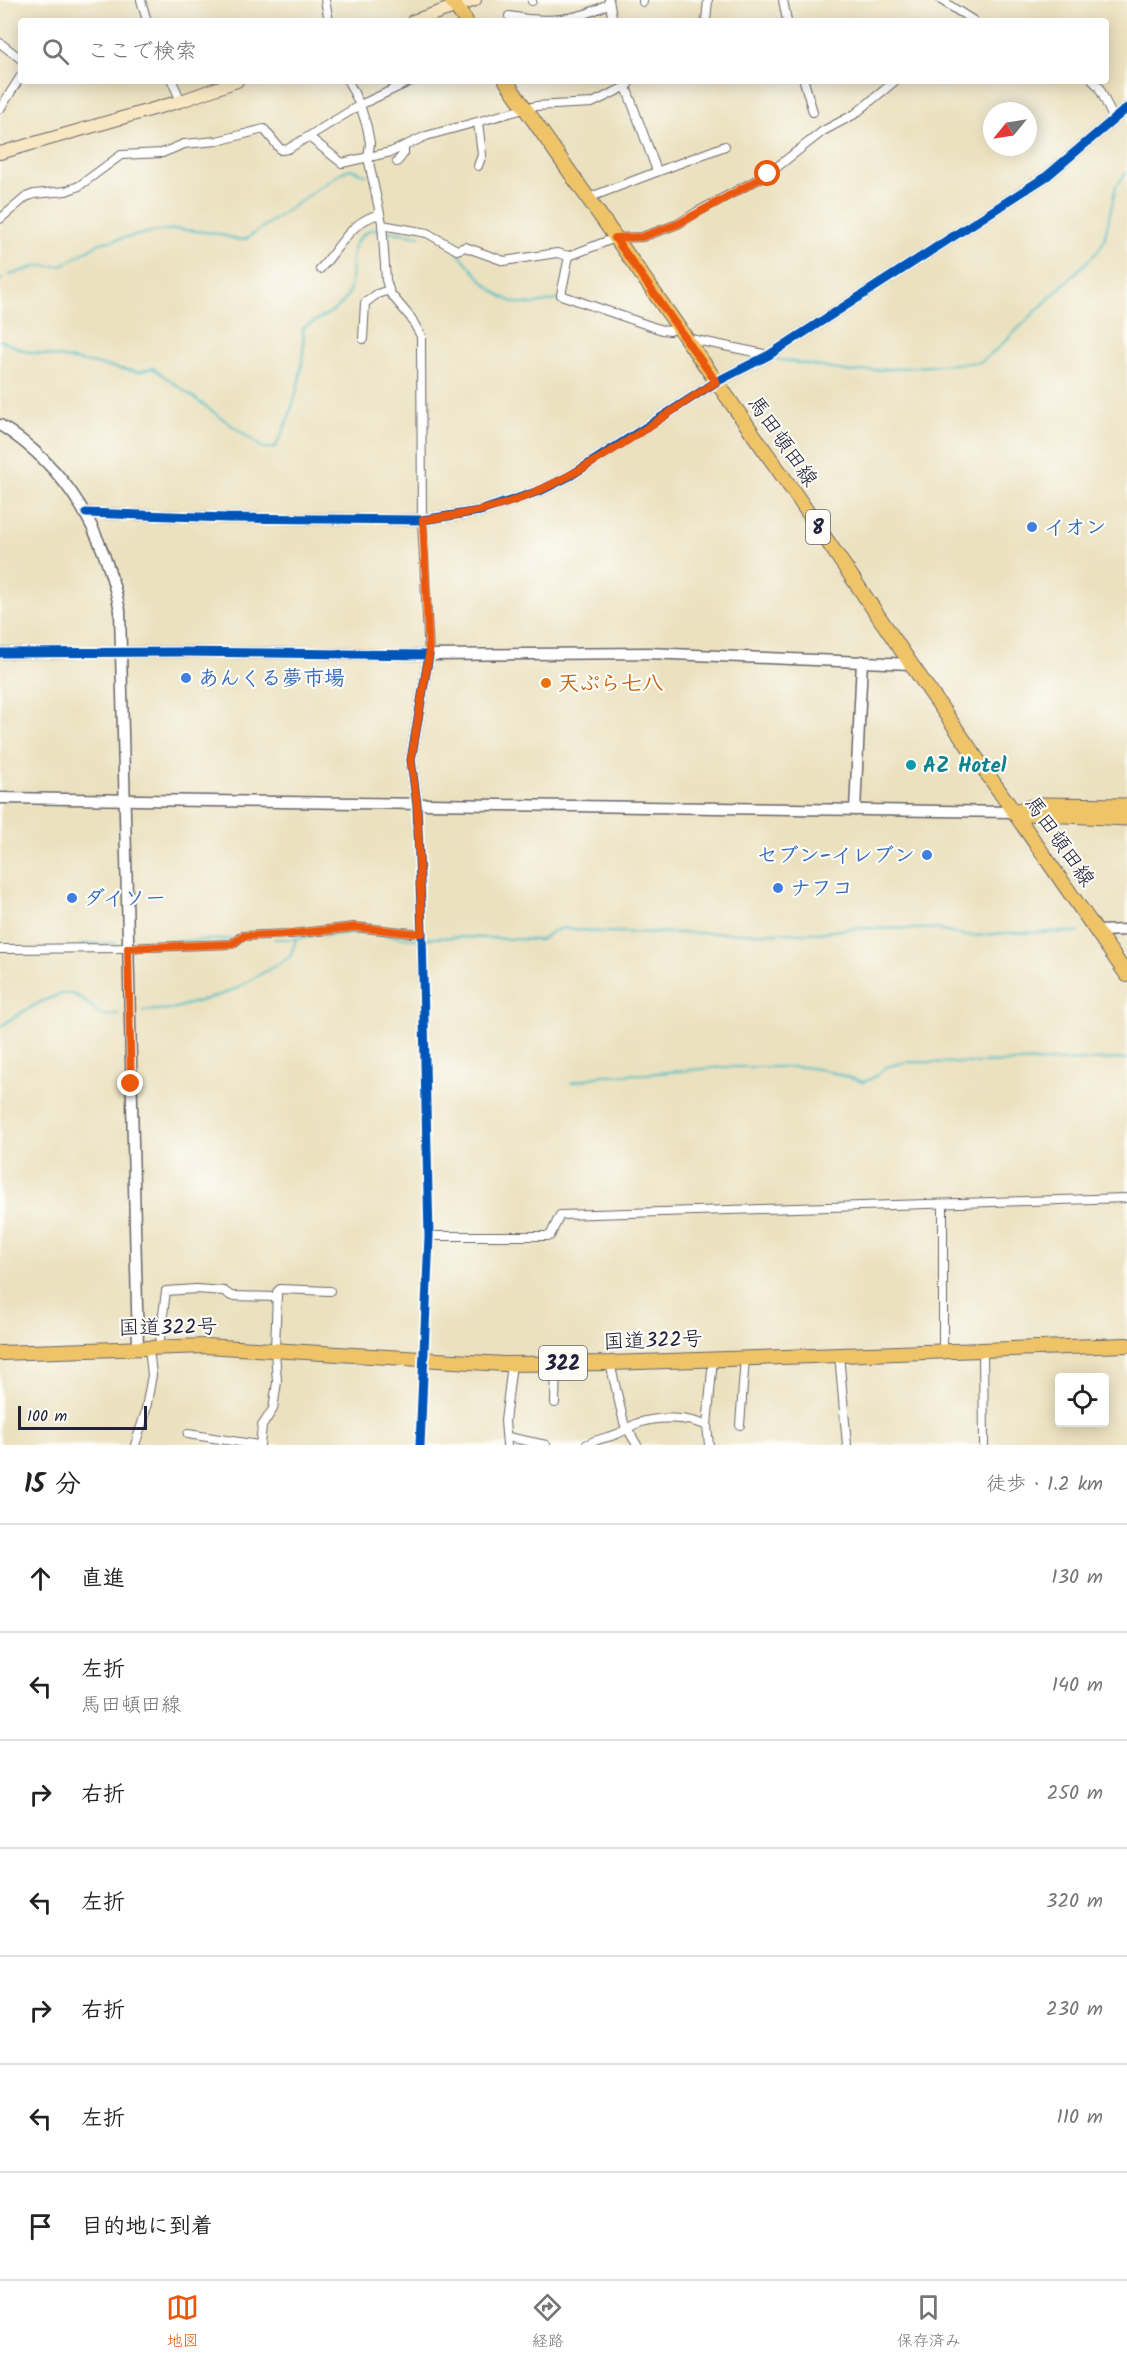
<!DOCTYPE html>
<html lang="ja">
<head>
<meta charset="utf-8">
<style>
	:root { --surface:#fff; --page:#f6f6f6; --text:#222; --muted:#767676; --line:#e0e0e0; --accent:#ea580c }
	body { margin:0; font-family:Kalam,"Klee One",sans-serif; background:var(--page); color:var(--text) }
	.controls { position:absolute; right:18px; bottom:18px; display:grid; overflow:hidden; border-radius:6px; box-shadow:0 3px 15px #0003 }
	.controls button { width:54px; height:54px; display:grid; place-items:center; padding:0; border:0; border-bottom:2px solid var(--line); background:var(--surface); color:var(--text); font:30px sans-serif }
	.compass { position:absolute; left:983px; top:102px; width:54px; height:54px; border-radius:50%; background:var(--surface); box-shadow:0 3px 15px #0003; rotate:240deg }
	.scale { position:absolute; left:18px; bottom:15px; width:129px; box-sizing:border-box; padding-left:6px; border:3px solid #22223b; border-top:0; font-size:16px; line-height:21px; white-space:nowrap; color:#22223b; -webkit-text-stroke:4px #fdfcf7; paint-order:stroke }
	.stop { position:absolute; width:18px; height:18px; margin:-14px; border:4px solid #ea580c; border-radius:50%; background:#fff }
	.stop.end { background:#ea580c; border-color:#fff; box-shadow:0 2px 6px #0008 }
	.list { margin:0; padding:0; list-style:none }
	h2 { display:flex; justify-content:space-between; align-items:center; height:78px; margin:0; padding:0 24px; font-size:26px }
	h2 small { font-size:20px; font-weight:400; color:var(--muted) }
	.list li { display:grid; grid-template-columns:39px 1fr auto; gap:18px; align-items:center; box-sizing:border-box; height:108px; padding:0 24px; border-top:2px solid var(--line) }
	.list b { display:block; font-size:22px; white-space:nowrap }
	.list p { margin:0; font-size:20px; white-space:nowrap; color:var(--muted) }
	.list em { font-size:20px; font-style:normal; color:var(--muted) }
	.icon { flex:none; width:33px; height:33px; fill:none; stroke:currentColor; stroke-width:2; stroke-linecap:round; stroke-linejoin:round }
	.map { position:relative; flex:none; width:1127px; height:1445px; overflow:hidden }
	.search { position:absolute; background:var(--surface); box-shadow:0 3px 15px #0003; left:18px; right:18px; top:18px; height:66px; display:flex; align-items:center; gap:15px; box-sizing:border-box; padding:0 21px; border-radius:6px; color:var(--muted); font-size:22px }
	.sheet { height:834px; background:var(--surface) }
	nav { display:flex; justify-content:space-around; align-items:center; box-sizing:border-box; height:84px; border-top:2px solid var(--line); background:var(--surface); font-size:16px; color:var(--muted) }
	nav a { display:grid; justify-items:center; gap:3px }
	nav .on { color:var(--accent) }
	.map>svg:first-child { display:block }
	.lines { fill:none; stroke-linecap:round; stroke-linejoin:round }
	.stream { stroke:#4ebcc5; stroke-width:2 }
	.minor-casing { stroke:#686569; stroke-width:10 }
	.tertiary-casing { stroke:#686569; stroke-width:13 }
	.secondary-casing { stroke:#686569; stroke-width:14 }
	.primary-casing { stroke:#686569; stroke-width:16 }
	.trunk-casing { stroke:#686569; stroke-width:16 }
	.motorway-casing { stroke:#686569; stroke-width:17 }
	.minor { stroke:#fff; stroke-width:8 }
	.tertiary { stroke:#fff; stroke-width:10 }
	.secondary { stroke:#f9e7c3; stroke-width:12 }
	.primary { stroke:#efc469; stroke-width:14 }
	.trunk { stroke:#efc469; stroke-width:14 }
	.motorway { stroke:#efc469; stroke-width:15 }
	.cycleway-casing { stroke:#fdfcf7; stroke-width:13 }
	.cycleway { stroke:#0057b8; stroke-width:9 }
	.route { stroke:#ea580c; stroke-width:8 }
	.shop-dot { fill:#3f7fe0; stroke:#fdfcf7; stroke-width:2 }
	.food-dot { fill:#e8710a; stroke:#fdfcf7; stroke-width:2 }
	.culture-dot { fill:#0f9aa8; stroke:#fdfcf7; stroke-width:2 }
	.labels { text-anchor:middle; stroke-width:4.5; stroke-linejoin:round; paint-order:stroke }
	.shield { fill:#fdfcf7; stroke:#646373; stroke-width:1.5 }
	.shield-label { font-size:20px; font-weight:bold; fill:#22223b }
	.street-label { font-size:21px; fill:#22223b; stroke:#fdfcf7 }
	.shop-label { font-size:21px; font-weight:bold; fill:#366cbe; stroke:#fdfcf7; text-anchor:start }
	.food-label { font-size:21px; font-weight:bold; fill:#c56008; stroke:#fdfcf7; text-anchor:start }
	.culture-label { font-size:21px; font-weight:bold; fill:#0d838f; stroke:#fdfcf7; text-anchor:start }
</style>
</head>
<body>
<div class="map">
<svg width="1127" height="1445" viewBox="0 0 1127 1445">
	<rect width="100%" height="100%" fill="#fdfcf7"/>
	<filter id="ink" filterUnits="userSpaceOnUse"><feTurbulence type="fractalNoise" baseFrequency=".0167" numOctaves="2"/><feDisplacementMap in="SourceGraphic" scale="12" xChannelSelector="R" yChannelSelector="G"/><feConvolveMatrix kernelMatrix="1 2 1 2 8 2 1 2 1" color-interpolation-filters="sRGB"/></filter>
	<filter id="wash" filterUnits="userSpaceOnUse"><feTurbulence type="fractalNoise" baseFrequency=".008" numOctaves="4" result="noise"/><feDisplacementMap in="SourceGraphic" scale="24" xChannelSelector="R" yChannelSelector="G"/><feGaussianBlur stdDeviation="1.35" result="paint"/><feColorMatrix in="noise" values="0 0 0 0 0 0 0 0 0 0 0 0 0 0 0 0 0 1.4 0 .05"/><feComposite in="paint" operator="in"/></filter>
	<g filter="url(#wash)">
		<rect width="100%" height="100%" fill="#ebe1bf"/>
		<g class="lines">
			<g class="stream">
				<path d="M458 253C475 271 496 303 524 304 536 305 549 301 561 299"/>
				<path d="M10 275 38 266H61L100 243 152 232 176 229 215 233 239 240 246 239 342 172 351 169 366 175"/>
				<path d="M0 280 2 279"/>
				<path d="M0 340 25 351 138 372 153 368 263 448H275C293 415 306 366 303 328 317 319 340 311 348 295 358 273 340 242 373 229L420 236"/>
				<path d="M776 359 851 372 981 362 998 348 1097 252 1104 241 1116 186 1127 172"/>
				<path d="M321 935 368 933 415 939 459 937 541 940 553 931 563 928 601 932 707 933H817L857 928 936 929 954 934 974 936 1005 933 1079 932"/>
				<path d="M274 939H295"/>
				<path d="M141 943 230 939"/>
				<path d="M80 944 116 943"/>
				<path d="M143 1011 172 1009 223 994 237 988 290 957 296 939 312 936"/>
				<path d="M0 1027C13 1017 56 990 72 994 83 997 93 1009 102 1016L118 1014"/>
				<path d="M571 1083 604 1075 646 1074 724 1067H804L824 1070 863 1082 873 1078 886 1067 906 1062 977 1063 1127 1059"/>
			</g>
		</g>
	</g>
	<g filter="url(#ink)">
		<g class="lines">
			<g class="minor-casing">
				<g id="minor">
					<path d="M141 0 147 21"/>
					<path d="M325 0 329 21"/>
					<path d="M532 0V1"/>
					<path d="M609 0 613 21"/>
					<path d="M643 0V2"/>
					<path d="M783 0 787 21"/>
					<path d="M941 0 974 21"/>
					<path d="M509 16C541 23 581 21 609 3"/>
					<path d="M706 21 708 0"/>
					<path d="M0 43 21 59"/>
					<path d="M172 81 181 101"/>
					<path d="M348 81 360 105 367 127 370 143 368 158 382 223 386 280 390 293 411 318 421 336 422 520 429 655"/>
					<path d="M804 81 813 112"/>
					<path d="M1093 81 1099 87 1114 120"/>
					<path d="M626 87 657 171"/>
					<path d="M0 109 21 76"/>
					<path d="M478 122 482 155 478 166"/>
					<path d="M309 137 342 163 391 152 426 136 535 106 592 103 627 86 630 81"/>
					<path d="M397 162 404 153V146"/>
					<path d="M588 198 725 146"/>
					<path d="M0 219 26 197 34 194 66 191 79 186 121 155 162 153 184 144 217 141 264 129 281 150 288 149 360 105 411 81"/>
					<path d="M382 225 427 233 457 250 465 247 504 261 557 253 569 256 615 238 642 237 678 224 697 212 768 174 823 131 855 114 895 81"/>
					<path d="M569 256 561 295 662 330 670 331 678 327"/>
					<path d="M320 269C340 248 350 221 380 214"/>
					<path d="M686 338 769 355"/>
					<path d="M363 339 365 303 377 294 389 290"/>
					<path d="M417 805 429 1236 420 1445"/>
					<path d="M0 949 122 948 232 944 242 936 291 934 355 927 411 933H422"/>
					<path d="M429 1236H550L560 1215 1127 1198"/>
					<path d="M159 1347 166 1291 196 1289 224 1291 231 1296 277 1297"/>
					<path d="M983 1350 984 1445"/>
					<path d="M943 1351V1204"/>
					<path d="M839 1354 847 1445"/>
					<path d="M610 1363 624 1423 637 1445"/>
					<path d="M555 1403 556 1363"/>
					<path d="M740 1425 745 1358"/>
					<path d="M707 1426 713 1359"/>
					<path d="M188 1434 258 1445"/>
					<path d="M508 1437 546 1445"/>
					<path d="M135 1445 145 1414 152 1375 149 1348"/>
					<path d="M260 1445 262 1426 273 1409 277 1382 275 1350 277 1292 280 1289 330 1291"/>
					<path d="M507 1445 505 1421 512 1364"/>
					<path d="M586 1445C596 1439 607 1438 617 1434 624 1431 631 1426 638 1423 658 1416 689 1417 707 1426L709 1445"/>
				</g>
			</g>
			<g class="tertiary-casing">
				<g id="tertiary">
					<path d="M0 425C69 469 103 531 120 610L138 1348"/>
					<path d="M86 513 227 518 422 520 480 511 542 490 570 476 716 382 769 355 1047 176 1127 108"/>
					<path d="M0 653 180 652 429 655 411 760 417 805"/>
					<path d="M429 655 648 653 911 664"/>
					<path d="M0 798 1015 812"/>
					<path d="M855 810 862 661"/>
					<path d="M1098 931 1127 930"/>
				</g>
			</g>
			<g class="secondary-casing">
				<g id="secondary">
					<path d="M413 21 475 0"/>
					<path d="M0 153 181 101 237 81"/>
				</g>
			</g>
			<g class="primary-casing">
				<g id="primary">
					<path d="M451 0 466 21"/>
					<path d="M506 81 798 498 911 664 1127 975"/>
				</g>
			</g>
			<g class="trunk-casing">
				<path id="trunk" d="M0 1353 206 1346 504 1364 610 1363 1127 1345"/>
			</g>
			<g class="motorway-casing">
				<g id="motorway">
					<path d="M1015 812 1039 805 1127 806"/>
					<path d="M1025 813 1127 818"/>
				</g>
			</g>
			<use href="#minor" class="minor"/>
			<use href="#tertiary" class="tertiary"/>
			<use href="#secondary" class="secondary"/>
			<use href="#primary" class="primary"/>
			<use href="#trunk" class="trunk"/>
			<use href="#motorway" class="motorway"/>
			<g class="cycleway-casing">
				<g id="cycleway">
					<path d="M86 513 227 518 422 520 480 511 542 490 570 476 716 382 769 355 1047 176 1127 108"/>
					<path d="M0 653 180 652 429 655 411 760 417 805 422 933 429 1236 420 1445"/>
				</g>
			</g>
			<use href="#cycleway" class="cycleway"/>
		</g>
	</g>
	<g class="lines" filter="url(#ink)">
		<path class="route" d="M131 1084 128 948 232 944 243 936 291 934 355 927 411 933H422L417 805 411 760 429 655 423 520C451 516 480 512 507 503 580 479 652 423 716 382L615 238 642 237 678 224 768 174"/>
	</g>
	<g class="shop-dot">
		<circle cx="1032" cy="527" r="6"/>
		<circle cx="186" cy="678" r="6"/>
		<circle cx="927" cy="855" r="6"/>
		<circle cx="778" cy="888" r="6"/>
		<circle cx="72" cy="898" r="6"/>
	</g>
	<circle class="food-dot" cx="546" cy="683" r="6"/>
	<circle class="culture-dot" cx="911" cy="765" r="6"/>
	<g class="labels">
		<g class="shield">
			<rect x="806" y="510" width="24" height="34" rx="4.5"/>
			<rect x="539" y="1346" width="48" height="34" rx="4.5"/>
		</g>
		<g class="shield-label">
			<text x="818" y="534">8</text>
			<text x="563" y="1370">322</text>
		</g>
		<g class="street-label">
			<text transform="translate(783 441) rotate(55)" y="7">馬田頓田線</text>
			<text transform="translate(1060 841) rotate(55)" y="7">馬田頓田線</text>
			<text transform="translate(168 1327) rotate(-1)" y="7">国道322号</text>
			<text transform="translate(653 1340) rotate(-2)" y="7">国道322号</text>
		</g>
		<g class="shop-label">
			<text x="1044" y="534">イオン</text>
			<text x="198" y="685">あんくる夢市場</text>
			<text x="915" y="862" text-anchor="end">セブン-イレブン</text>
			<text x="790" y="895">ナフコ</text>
			<text x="84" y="905">ダイソー</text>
		</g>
		<g class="food-label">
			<text x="558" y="690">天ぷら七八</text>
		</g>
		<g class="culture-label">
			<text x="923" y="772">AZ Hotel</text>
		</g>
	</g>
</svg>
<div class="controls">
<button><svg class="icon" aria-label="locate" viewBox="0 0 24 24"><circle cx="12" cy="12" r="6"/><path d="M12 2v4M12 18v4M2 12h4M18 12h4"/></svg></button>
</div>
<svg class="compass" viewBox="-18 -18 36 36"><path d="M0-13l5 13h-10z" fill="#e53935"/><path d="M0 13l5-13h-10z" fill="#767676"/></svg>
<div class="scale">100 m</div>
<div class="stop" style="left:768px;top:174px"></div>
<div class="stop end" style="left:131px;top:1084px"></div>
<div class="search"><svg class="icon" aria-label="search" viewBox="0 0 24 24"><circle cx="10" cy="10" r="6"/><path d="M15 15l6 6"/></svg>ここで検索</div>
</div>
<section class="sheet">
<h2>15 分<small>徒歩 · 1.2 km</small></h2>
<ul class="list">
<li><svg class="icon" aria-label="ahead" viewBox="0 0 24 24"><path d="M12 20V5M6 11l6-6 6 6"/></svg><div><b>直進</b></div><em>130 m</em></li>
<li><svg class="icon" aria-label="left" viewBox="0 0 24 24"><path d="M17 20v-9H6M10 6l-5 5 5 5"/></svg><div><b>左折</b><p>馬田頓田線</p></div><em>140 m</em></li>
<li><svg class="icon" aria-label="right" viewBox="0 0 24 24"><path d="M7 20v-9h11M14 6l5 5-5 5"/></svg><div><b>右折</b></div><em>250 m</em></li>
<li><svg class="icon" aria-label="left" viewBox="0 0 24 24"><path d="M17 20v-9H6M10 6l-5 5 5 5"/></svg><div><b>左折</b></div><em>320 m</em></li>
<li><svg class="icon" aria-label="right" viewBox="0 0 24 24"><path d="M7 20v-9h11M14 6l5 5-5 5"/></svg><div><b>右折</b></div><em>230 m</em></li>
<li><svg class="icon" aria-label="left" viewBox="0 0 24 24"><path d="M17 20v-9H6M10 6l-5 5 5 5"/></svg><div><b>左折</b></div><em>110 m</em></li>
<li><svg class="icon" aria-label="arrive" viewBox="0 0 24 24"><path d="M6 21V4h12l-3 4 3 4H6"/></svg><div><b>目的地に到着</b></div></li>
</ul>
</section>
<nav>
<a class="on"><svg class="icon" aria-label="map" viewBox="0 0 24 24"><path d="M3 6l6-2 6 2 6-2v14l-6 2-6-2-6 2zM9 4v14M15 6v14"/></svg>地図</a>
<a><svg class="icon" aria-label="directions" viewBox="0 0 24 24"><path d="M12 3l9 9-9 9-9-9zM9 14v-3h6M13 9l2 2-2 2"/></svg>経路</a>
<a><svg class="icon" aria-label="saved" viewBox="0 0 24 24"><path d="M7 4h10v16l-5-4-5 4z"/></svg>保存済み</a>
</nav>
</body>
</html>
